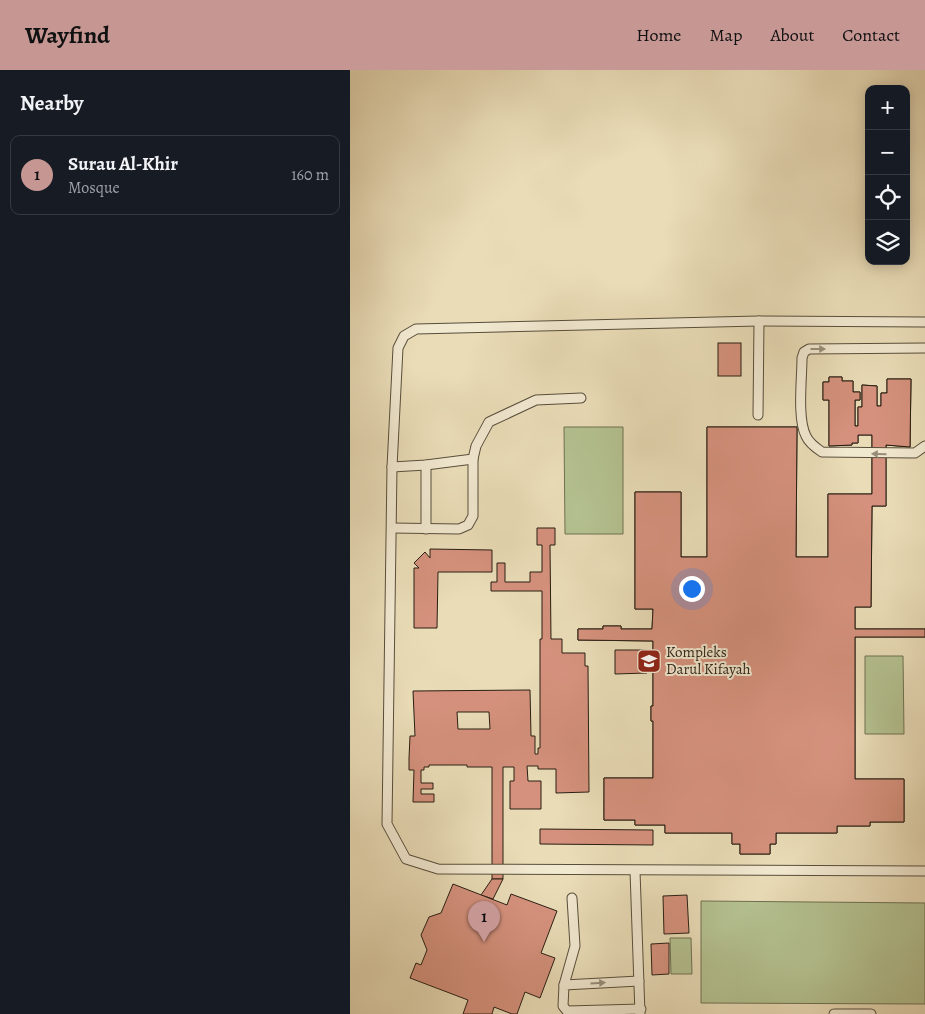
<!DOCTYPE html>
<html lang="en">
<head>
<meta charset="utf-8">
<style>
	:root { --surface:#171b24; --page:#242831; --text:#f1f3f6; --muted:#9ea1a6; --line:#363941; --accent:#c59692 }
	body { margin:0; font-family:Alegreya,serif; background:var(--page); color:var(--text) }
	.controls { position:absolute; right:15px; top:15px; display:grid; overflow:hidden; border-radius:10px; box-shadow:0 2px 12px #0003 }
	.controls button { width:45px; height:45px; display:grid; place-items:center; padding:0; border:0; border-bottom:1px solid var(--line); background:var(--surface); color:var(--text); font:25px sans-serif }
	.you { position:absolute; left:341px; top:518px; width:18px; height:18px; margin:-12px; border:4px solid #fff; border-radius:50%; background:#1a73e8; box-shadow:0 0 0 8px #1a73e833 }
	.badge { display:grid; place-items:center; width:32px; height:32px; border-radius:50%; background:var(--accent); color:#111; font-size:16px; font-weight:700 }
	.pin { position:absolute; translate:-50% -41px; filter:drop-shadow(0 1px 2px #0008) }
	.pin::after { content:''; position:absolute; top:26px; width:18px; height:15px; background:inherit; clip-path:polygon(0 0,100% 0,50% 100%) }
	.list { margin:0; padding:0; list-style:none }
	h2 { display:flex; justify-content:space-between; align-items:center; height:65px; margin:0; padding:0 20px; font-size:21px }
	h2 small { font-size:16px; font-weight:400; color:var(--muted) }
	.list li { display:grid; grid-template-columns:32px 1fr auto; gap:15px; align-items:center; box-sizing:border-box; height:80px; margin:0 10px 10px; padding:0 10px; border:1px solid var(--line); border-radius:10px }
	.list b { display:block; font-size:19px; white-space:nowrap }
	.list p { margin:0; font-size:16px; white-space:nowrap; color:var(--muted) }
	.list em { font-size:16px; font-style:normal; color:var(--muted) }
	.icon { flex:none; width:28px; height:28px; fill:none; stroke:currentColor; stroke-width:2; stroke-linecap:round; stroke-linejoin:round }
	.map { position:relative; flex:none; width:575px; height:944px; overflow:hidden }
	header { display:flex; align-items:center; gap:30px; box-sizing:border-box; height:70px; padding:0 25px; background:var(--accent); color:#111 }
	header strong { font-size:24px }
	nav { display:flex; gap:28px; margin-inline-start:auto; font-size:18px }
	main { display:flex }
	aside { flex:1; background:var(--surface) }
	.map>svg:first-child { display:block }
	.green { fill:#b4c190; stroke:#6e7051 }
	.building { fill:#d5917d; stroke:#281e12; fill-rule:evenodd }
	.lines { fill:none; stroke-linecap:round; stroke-linejoin:round }
	.lane-casing { stroke:#584e3b; stroke-width:11 }
	.lane { stroke:#f1e8d0; stroke-width:9 }
	.oneway { fill:#978d7a }
	.labels { text-anchor:middle; stroke-width:4; stroke-linejoin:round; paint-order:stroke }
	.poi-label { font-size:15px; fill:#281e12; stroke:#f1e8d0; text-anchor:start }
</style>
</head>
<body>
<header>
<strong>Wayfind</strong>
<nav><a>Home</a><a>Map</a><a>About</a><a>Contact</a></nav>
</header>
<main>
<aside>
<h2>Nearby<small></small></h2>
<ul class="list">
<li><span class="badge">1</span><div><b>Surau Al-Khir</b><p>Mosque</p></div><em>160 m</em></li>
</ul>
</aside>
<div class="map">
<svg width="575" height="944" viewBox="0 0 575 944">
	<rect width="100%" height="100%" fill="#e9dcb7"/>
	<filter id="stains"><feTurbulence type="fractalNoise" baseFrequency=".004" numOctaves="4"/><feColorMatrix values="0 0 0 0 .2 0 0 0 0 .09 0 0 0 0 .02 0 0 0 .5 -.17"/></filter>
	<radialGradient id="worn" r=".72"><stop offset=".6" stop-color="#630" stop-opacity="0"/><stop offset="1" stop-color="#630" stop-opacity=".3"/></radialGradient>
	<g class="green">
		<path d="M214 357H273V464H215Z"/>
		<path d="M515 586H553L554 664H515Z"/>
		<path d="M351 831 575 833V934L351 933Z"/>
		<path d="M320 868H341L342 904H321Z"/>
	</g>
	<g class="building">
		<rect x="368" y="273" width="23" height="33"/>
		<path d="M479 307H492V311H503V322H510V330H505V356H508V337H512V315L527 316V336H531V323H537V309H561L560 377 536 375V436H522L521 537H505V559H575V567H505V709H554V752H520V756H487V763H426V774H420V784H390V774H382V763H315V755H285V750H254V708H303V651H301V636H303V571L228 570V559H253V556H271V559H302L303 539H285V422H331V487H357V357H447L446 487H478V424H522V365H508V373H502V375L479 376V330H473V312H479ZM332 499H478V525H332ZM332 537H367V636H317V539H332ZM442 537 493 538V637H442ZM317 651H367V673L381 672V701H340V683L317 684ZM442 652H493V683H467V701L430 702V673L442 672ZM413 672 414 701H396V673Z"/>
		<path d="M479 307H492V311H503V322H510V330H505V356H508V337H512V315L527 316V336H531V323H537V309H561L560 377 536 375V436H522L521 537H505V559H575V567H505V709H554V752H520V756H487V763H426V774H420V784H390V774H382V763H315V755H285V750H254V708H303V651H301V636H303V571L228 570V559H253V556H271V559H302L303 539H285V422H331V487H357V357H447L446 487H478V424H522V365H508V373H502V375L479 376V330H473V312H479Z"/>
		<path d="M187 458H205V475H200L201 569H212V583H235V596H238L239 722 206 723V699H188V696H177L178 711H191V739H160V711H164V697H153V809H142V697H117V695H79V697H74V700H71V713H83V719H71V724H84V732H63L64 700H59V688L60 666H65L63 621 180 620 181 666H185V684H188V678H190V569H192V521H141V512H147V493H155V512H180V502H192V475H187ZM107 642H139L140 659H108Z"/>
		<path d="M80 479 142 480V502H88L87 558H64V498H69L64 493 75 482 80 488Z"/>
		<path d="M265 580H296L297 603 265 604Z"/>
		<path d="M190 759 303 760V775L190 774Z"/>
		<path d="M142 809H153L143 829 131 825Z"/>
		<path d="M103 814 157 835 161 824 207 841 191 883 205 888 190 928 175 922 167 944H162L144 937 142 944H113L118 930 60 908 66 893 71 895 77 880 71 865 79 847 91 843Z"/>
		<path d="M337 825 339 863 314 864 313 826Z"/>
		<path d="M319 873V904L302 905 301 874Z"/>
	</g>
	<g class="lines">
		<g class="lane-casing">
			<g id="lane">
				<path d="M575 252 409 251 66 259 54 266 48 278 42 397 37 754 56 789 88 799 575 801"/>
				<path d="M575 278 459 279 454 282 452 288C452 308 447 349 456 366 459 373 466 378 472 382L565 383 575 376"/>
				<path d="M408 345 409 251"/>
				<path d="M42 397 76 395 123 389 126 376 139 352 186 330 231 328"/>
				<path d="M42 458 109 459 118 455 123 446V389"/>
				<path d="M76 459V395"/>
				<path d="M285 801 290 944"/>
				<path d="M289 911 214 915 213 936 217 941 291 939"/>
				<path d="M214 915 225 876 222 828"/>
				<path d="M484 944H521"/>
			</g>
		</g>
		<use href="#lane" class="lane"/>
	</g>
	<defs><path id="oneway-solid" d="M-6-.8H1V-3.2L6.5 0L1 3.2V.8H-6Z" transform="scale(1.25)"/></defs>
	<g class="oneway">
		<use href="#oneway-solid" transform="translate(468 279)"/>
		<use href="#oneway-solid" transform="translate(529 384) rotate(-179)"/>
		<use href="#oneway-solid" transform="translate(248 913) rotate(-3)"/>
	</g>
	<defs>
		<g id="school-square" transform="scale(1.25)"><rect x="-9" y="-9" width="18" height="18" rx="4" fill="#8f2418" stroke="#f1e8d0"/><path d="M0-5L7-2L0 1L-7-2ZM-4 1L0 2.5L4 1V4Q0 6-4 4Z" fill="#fff"/></g>
	</defs>
	<g fill-rule="evenodd">
		<use href="#school-square" x="299" y="591"/>
	</g>
	<g class="labels">
		<g class="poi-label">
			<text x="316" y="587">Kompleks<tspan x="316" dy="17">Darul Kifayah</tspan></text>
		</g>
	</g>
	<rect width="100%" height="100%" filter="url(#stains)"/>
	<rect width="100%" height="100%" fill="url(#worn)"/>
</svg>
<div class="controls">
<button>+</button>
<button>−</button>
<button><svg class="icon" aria-label="locate" viewBox="0 0 24 24"><circle cx="12" cy="12" r="6"/><path d="M12 2v4M12 18v4M2 12h4M18 12h4"/></svg></button>
<button><svg class="icon" aria-label="layers" viewBox="0 0 24 24"><path d="M12 4l9 5-9 5-9-5zM3 14l9 5 9-5"/></svg></button>
</div>
<div class="you"></div>
<div class="pin badge" style="left:134px;top:872px">1</div>
</div>
</main>
</body>
</html>
